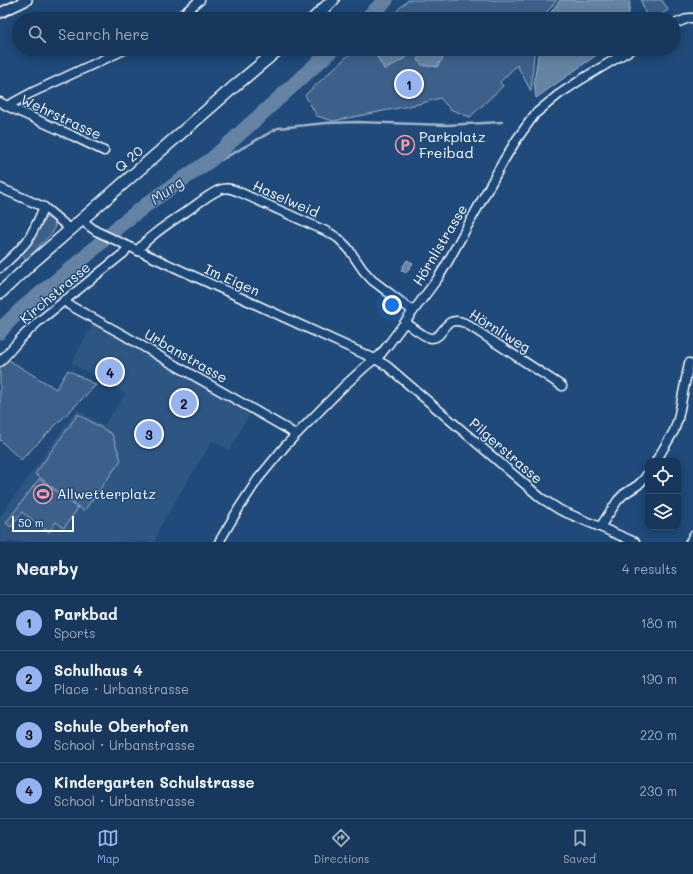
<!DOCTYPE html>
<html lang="en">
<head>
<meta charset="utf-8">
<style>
	:root { --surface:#17385c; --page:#244365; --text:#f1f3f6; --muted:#9eacbb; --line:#365272; --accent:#95b2f1 }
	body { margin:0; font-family:Mali,sans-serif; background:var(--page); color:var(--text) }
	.controls { position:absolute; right:12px; bottom:12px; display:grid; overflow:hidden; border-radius:8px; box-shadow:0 2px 10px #0003 }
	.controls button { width:36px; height:36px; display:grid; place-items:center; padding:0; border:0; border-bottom:1px solid var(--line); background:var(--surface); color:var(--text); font:20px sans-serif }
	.scale { position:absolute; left:12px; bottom:10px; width:62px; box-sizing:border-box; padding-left:4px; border:2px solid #fff; border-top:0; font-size:11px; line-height:14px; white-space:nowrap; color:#fff; -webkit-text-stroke:3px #1f4a7a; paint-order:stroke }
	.you { position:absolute; left:392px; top:305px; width:14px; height:14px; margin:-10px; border:3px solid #fff; border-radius:50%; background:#1a73e8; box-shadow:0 0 0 6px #1a73e833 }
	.badge { display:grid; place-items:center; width:26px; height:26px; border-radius:50%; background:var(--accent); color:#111; font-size:13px; font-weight:700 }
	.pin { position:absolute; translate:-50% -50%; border:2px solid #fff; box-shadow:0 1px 4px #0006 }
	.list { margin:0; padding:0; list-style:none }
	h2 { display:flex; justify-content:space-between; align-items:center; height:52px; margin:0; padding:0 16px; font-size:17px }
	h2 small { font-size:13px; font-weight:400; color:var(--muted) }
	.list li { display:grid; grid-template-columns:26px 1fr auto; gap:12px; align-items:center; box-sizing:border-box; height:56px; padding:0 16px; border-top:1px solid var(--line) }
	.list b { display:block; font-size:15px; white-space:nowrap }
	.list p { margin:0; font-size:13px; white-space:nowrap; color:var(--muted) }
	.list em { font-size:13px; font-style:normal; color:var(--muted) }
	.icon { flex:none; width:22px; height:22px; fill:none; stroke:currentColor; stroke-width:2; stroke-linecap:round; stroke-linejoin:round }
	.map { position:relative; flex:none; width:693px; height:542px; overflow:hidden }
	.search { position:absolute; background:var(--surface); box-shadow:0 2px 10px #0003; left:12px; right:12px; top:12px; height:44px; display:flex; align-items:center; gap:10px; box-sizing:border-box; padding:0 14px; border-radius:22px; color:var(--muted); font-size:15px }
	.sheet { height:276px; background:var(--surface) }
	nav { display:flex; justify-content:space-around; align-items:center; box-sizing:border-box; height:56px; border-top:1px solid var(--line); background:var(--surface); font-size:11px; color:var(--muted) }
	nav a { display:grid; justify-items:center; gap:2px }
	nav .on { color:var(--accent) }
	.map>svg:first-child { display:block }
	.built { fill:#2e5683 }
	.green { fill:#3c618b; stroke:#9eb0c5 }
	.water { fill:#6583a4; stroke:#a3b5c8 }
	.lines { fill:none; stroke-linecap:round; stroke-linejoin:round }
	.stream { stroke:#a3b5c8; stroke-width:2.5 }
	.river { stroke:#6583a4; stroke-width:15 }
	.minor-casing { stroke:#fff; stroke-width:11 }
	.tertiary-casing { stroke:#fff; stroke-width:12 }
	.secondary-casing { stroke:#fff; stroke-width:14 }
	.minor { stroke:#1f4a7a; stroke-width:8 }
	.tertiary { stroke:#1f4a7a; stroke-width:9 }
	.secondary { stroke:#1f4a7a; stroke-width:11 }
	.labels { text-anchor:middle; stroke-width:3; stroke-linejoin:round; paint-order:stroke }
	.street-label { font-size:14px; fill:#fff; stroke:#1f4a7a }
	.poi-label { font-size:14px; fill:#fff; stroke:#1f4a7a; text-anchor:start }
	.water-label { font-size:15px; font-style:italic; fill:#d8e0e8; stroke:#1f4a7a }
</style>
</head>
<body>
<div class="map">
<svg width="693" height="542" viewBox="0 0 693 542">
	<rect width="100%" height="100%" fill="#1f4a7a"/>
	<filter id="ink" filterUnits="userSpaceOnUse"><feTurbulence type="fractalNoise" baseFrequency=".025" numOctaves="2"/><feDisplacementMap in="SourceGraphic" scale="8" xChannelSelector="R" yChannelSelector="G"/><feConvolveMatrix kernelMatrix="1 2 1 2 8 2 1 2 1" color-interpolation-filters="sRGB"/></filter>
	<g filter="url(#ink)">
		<path class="built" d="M93 324 250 412 230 450 212 441 159 528 155 542H0V517L77 409 103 426 126 394 71 363Z"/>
		<g class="green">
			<path d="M408 0H557L545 14 543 19H388Z"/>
			<path d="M641 0H662L668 10 654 19H647Z"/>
			<path d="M355 49H536L534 54 531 91 517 65 500 82 503 86 470 117 450 109 440 98 419 104 333 121 317 116 305 95Z"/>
			<path d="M45 218H49L53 220 55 225 53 232 26 260 20 253 34 237 44 222 43 220Z"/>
			<path d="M7 359 56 389 68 370 96 385 21 460 0 440V367Z"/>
			<path d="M78 414 112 434 121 460 84 511 35 474Z"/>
			<path d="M39 479 78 508 64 528 56 522 49 532 22 512 11 527 6 523Z"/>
		</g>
		<g class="water">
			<path d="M560 0H629L630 3 628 19H546Z"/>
			<path d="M372 49H420L385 70Z"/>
			<path d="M421 49H449L437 67C432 65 431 67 427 66 417 66 416 55 421 49Z"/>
			<path d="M539 49H605L536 98 534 82Z"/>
			<path d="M407 260 413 263 406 273 401 270Z"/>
		</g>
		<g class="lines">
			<path class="stream" d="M214 157 221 160 278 128 326 123 357 122 447 125 502 122"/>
			<g class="river">
				<path d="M366 19 386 0"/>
				<path d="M0 332 6 324 25 306 85 257 120 225 150 202 212 159 333 49"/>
			</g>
			<g class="minor-casing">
				<g id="minor">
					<path d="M177 19 200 0"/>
					<path d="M674 24 689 18H693"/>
					<path d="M0 102 7 106 31 93 126 49"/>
					<path d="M7 106 73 136 104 151"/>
					<path d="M0 188 44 207 63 223 70 230"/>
					<path d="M81 220 96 231 128 246 375 359 387 366 541 498 560 510 635 542"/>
					<path d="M138 251C145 237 179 217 193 207 201 201 210 194 219 190 226 187 231 189 237 191L330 233 339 239 348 248 363 270 372 280 413 311"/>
					<path d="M0 268C9 260 19 251 27 241 34 231 39 218 44 207"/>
					<path d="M64 300 69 305 122 334 166 360 249 407 289 430 295 435"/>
					<path d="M405 322C411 326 425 338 431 338 446 338 442 314 465 323L562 386"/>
					<path d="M0 362 21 338 38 322 124 253 128 246"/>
					<path d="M656 461 674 431 678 419 689 363"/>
					<path d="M600 527 618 500 624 494 638 485 644 479 648 473"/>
					<path d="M219 542 239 508 258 479 286 445 343 387 366 366 380 355 388 345 438 278 446 265 504 160 517 139 535 114 558 95 582 79 632 49"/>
					<path d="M690 542 693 536"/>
				</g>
			</g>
			<g class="tertiary-casing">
				<path id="tertiary" d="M0 13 27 0"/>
			</g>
			<g class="secondary-casing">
				<g id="secondary">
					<path d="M313 19 333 0"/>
					<path d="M0 293 33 262 70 230 236 85 279 49"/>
				</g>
			</g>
			<use href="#minor" class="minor"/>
			<use href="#tertiary" class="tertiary"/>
			<use href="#secondary" class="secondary"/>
		</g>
	</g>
	<defs>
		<g id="parking-ring" transform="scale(1)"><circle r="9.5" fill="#1f4a7a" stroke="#ff9aa2" stroke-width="1.5"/><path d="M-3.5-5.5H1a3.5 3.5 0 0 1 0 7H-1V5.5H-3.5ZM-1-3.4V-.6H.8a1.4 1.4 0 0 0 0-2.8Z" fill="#ff9aa2"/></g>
		<g id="stadium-ring" transform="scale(1)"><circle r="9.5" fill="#1f4a7a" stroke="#ff9aa2" stroke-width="1.5"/><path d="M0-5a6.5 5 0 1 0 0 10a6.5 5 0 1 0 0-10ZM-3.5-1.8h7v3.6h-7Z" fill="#ff9aa2"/></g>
	</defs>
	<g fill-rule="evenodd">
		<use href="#parking-ring" x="405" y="145"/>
		<use href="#stadium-ring" x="43" y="494"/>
	</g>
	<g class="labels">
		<g class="street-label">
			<text transform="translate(61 117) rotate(25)" y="5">Wehrstrasse</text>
			<text transform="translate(129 159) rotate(-41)" y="5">Q 20</text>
			<text transform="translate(286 199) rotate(24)" y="5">Haselweid</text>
			<text transform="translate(440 245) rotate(-59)" y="5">Hörnlistrasse</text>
			<text transform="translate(232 280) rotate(24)" y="5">Im Eigen</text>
			<text transform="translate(55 293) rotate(-40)" y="5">Kirchstrasse</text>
			<text transform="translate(500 331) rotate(32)" y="5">Hörnliweg</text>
			<text transform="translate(186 356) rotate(30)" y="5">Urbanstrasse</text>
			<text transform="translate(506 451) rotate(41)" y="5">Pilgerstrasse</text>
		</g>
		<g class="poi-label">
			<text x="419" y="142">Parkplatz<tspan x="419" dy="16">Freibad</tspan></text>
			<text x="57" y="499">Allwetterplatz</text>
		</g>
		<g class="water-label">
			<text transform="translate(167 191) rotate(-35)" y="5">Murg</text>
		</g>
	</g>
</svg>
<div class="controls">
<button><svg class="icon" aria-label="locate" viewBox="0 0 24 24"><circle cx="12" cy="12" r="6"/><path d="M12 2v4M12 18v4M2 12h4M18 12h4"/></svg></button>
<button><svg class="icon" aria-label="layers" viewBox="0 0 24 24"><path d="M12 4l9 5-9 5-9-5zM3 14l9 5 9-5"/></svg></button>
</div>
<div class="scale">50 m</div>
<div class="you"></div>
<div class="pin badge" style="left:409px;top:84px">1</div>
<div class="pin badge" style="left:184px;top:403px">2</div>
<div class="pin badge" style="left:149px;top:434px">3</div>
<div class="pin badge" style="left:110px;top:372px">4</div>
<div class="search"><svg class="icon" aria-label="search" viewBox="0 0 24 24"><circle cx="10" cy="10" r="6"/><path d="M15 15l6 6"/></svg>Search here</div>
</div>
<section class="sheet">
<h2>Nearby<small>4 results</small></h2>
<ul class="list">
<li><span class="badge">1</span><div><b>Parkbad</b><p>Sports</p></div><em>180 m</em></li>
<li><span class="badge">2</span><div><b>Schulhaus 4</b><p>Place · Urbanstrasse</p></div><em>190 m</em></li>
<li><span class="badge">3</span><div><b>Schule Oberhofen</b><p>School · Urbanstrasse</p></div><em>220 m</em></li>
<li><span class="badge">4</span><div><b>Kindergarten Schulstrasse</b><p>School · Urbanstrasse</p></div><em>230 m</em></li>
</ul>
</section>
<nav>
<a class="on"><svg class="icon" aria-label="map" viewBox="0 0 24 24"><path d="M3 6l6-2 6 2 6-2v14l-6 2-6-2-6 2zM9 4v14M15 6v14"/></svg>Map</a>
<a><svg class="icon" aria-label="directions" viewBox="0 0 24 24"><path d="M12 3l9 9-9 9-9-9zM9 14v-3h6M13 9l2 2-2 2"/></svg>Directions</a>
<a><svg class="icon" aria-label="saved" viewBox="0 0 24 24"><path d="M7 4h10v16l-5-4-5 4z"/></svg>Saved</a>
</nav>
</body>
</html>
